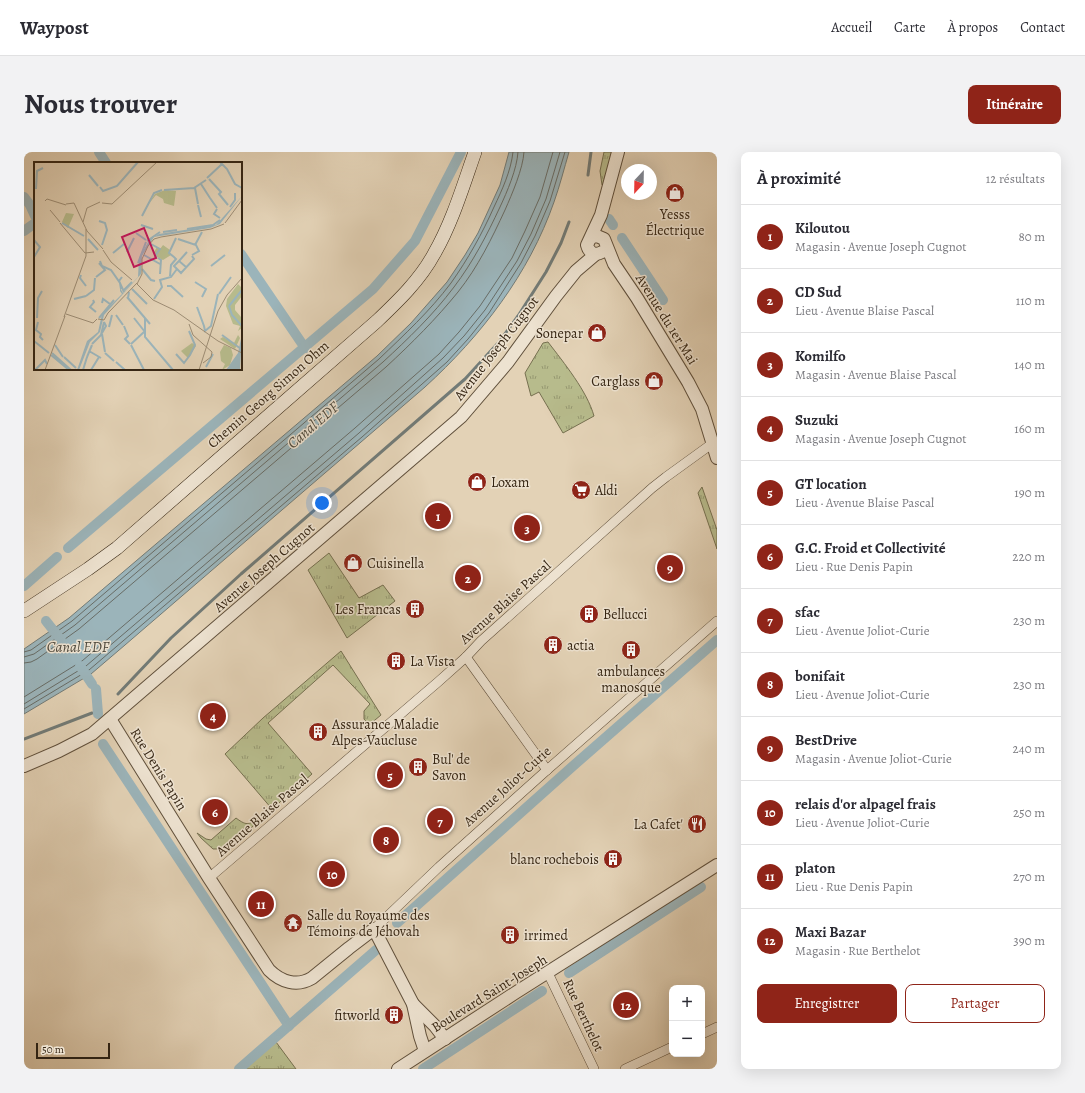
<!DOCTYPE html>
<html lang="fr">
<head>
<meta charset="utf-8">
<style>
	:root { --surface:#fff; --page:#f2f2f3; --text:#2b2b33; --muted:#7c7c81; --line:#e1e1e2; --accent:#8f2418 }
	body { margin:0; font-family:Alegreya,serif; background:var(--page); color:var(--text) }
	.controls { position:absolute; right:12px; bottom:12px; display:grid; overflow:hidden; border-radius:8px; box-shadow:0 4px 16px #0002 }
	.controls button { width:36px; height:36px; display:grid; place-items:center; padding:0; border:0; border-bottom:1px solid var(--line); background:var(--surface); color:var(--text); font:20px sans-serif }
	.compass { position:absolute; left:597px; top:12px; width:36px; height:36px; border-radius:50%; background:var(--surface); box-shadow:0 4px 16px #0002; rotate:202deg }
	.scale { position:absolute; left:12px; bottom:10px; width:74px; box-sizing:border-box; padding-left:4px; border:2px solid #352513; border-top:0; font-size:11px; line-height:14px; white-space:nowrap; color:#352513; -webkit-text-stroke:3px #ede2d0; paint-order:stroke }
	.you { position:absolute; left:298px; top:351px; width:14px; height:14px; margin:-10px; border:3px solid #fff; border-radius:50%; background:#1a73e8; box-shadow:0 0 0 6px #1a73e833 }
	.badge { display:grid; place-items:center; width:26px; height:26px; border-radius:50%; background:var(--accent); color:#fff; font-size:13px; font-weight:700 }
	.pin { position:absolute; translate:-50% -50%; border:2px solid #fff; box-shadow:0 1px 4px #0006 }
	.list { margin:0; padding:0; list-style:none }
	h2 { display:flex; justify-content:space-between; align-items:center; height:52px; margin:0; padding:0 16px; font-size:17px }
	h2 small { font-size:13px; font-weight:400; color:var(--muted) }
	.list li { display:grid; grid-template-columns:26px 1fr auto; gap:12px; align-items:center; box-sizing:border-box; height:64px; padding:0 16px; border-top:1px solid var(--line) }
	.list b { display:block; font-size:15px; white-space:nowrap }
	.list p { margin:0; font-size:13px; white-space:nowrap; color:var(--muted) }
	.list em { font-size:13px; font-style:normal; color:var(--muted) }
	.actions { display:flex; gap:8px; padding:12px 16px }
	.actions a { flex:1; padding:9px 0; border:1px solid var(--accent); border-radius:8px; text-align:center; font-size:14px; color:var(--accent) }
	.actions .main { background:var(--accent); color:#fff }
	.map { position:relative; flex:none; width:693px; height:917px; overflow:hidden; border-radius:8px }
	header { display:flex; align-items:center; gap:24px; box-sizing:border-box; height:56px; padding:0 20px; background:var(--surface); border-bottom:1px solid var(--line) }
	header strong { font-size:19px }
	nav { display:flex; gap:22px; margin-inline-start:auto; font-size:14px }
	.intro { display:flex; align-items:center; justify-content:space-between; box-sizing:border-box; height:96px; padding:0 24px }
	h1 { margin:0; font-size:28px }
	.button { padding:10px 18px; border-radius:8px; background:var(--accent); color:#fff; font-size:14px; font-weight:700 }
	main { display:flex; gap:24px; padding:0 24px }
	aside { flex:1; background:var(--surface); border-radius:8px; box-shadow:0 4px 16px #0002 }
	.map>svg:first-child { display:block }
	.grass { fill:url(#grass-tufts); stroke:#767050 }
	.water { fill:#9bb4ba; stroke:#727b77 }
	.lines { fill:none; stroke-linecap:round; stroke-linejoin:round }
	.shore { stroke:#686c66; stroke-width:1 }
	.stream { stroke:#727b77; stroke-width:3 }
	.canal { stroke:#9bb4ba; stroke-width:10 }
	.minor-casing { stroke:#60503c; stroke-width:10 }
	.tertiary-casing { stroke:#60503c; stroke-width:14 }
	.secondary-casing { stroke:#352513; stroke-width:14 }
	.minor { stroke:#ede2d0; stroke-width:9 }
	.tertiary { stroke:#ede2d0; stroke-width:12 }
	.secondary { stroke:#ede2d0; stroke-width:13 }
	.labels { text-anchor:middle; stroke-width:3; stroke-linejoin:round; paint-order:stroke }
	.poi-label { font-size:14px; fill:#352513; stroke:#ede2d0; text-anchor:start }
	.street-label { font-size:14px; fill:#352513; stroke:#ede2d0 }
	.water-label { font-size:15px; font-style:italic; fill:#4e493d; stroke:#ede2d0 }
	.inset-river { fill:none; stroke:#9bb4ba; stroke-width:2 }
	.inset-road { fill:none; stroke:#9d8d75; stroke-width:1 }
	.view { fill:#c2185b; fill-opacity:0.15; stroke:#c2185b; stroke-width:2 }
	.inset-edge { fill:none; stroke:#352513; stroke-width:2 }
</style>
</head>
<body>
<header>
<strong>Waypost</strong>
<nav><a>Accueil</a><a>Carte</a><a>À propos</a><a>Contact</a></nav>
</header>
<div class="intro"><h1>Nous trouver</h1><a class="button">Itinéraire</a></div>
<main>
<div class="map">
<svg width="693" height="917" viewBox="0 0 693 917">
	<defs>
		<pattern id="grass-tufts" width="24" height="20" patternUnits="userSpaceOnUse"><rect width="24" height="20" fill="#b7bb8c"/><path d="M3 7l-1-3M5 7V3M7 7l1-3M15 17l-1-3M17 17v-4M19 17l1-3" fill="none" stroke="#969871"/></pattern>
	</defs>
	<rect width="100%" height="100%" fill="#e3d2b6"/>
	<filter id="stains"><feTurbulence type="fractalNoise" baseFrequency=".005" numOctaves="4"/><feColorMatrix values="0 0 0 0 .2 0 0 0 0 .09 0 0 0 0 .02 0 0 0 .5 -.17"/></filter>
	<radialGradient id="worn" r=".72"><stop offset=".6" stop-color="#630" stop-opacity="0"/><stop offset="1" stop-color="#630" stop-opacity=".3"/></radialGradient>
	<g class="grass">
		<path d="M580 0H589L580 34 578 33 576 19Z"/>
		<path d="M524 190C540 211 563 239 570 264L539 281 515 240 507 244 501 221 519 191Z"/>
		<path d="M678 335 693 378V397L674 341Z"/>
		<path d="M305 401 335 446 359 433 371 449 323 486 284 418Z"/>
		<path d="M317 499 357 563 345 573 340 567V559L346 552 309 513 244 571 288 622 248 657 201 602 239 566Z"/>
		<path d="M236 665C228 677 215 689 202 695 198 697 193 697 189 697L177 686 173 681 182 687 187 688 212 666C224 675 225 672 236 665Z"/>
		<path d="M252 890 272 917H221Z"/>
	</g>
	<path class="water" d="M485 0H545C540 17 536 33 530 50 505 122 457 184 401 235L101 493 67 522 0 562V497L45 466 353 204 387 171 423 130 441 103 454 81 476 33Z"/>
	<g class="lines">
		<g class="shore">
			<path d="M0 500 7 498 48 469 355 207C380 183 406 159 427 131 444 107 458 82 470 55 478 38 487 19 489 0"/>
			<path d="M0 505 10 502 51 473 359 210C384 187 409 163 430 135 449 110 463 83 476 55 483 40 493 17 494 0"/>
			<path d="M0 511 7 510 13 507 55 477 362 215C388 191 412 167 434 140 454 115 468 86 481 58 488 42 499 17 500 0"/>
			<path d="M0 545 58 509 331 276 415 202 435 180 456 154 488 106 501 79 516 45 529 0"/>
			<path d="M0 552 62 514 335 281 419 206 440 184 461 158 493 109 507 82 522 47 536 0"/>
			<path d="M0 557 65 518 338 285 423 210 444 187 465 161 497 111 511 84 526 49 541 0"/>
		</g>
		<g class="stream">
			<path d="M564 23 567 0"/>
			<path d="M94 542 147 486 217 422 441 227 475 190 494 164 522 120 537 91 545 70"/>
			<path d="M0 587 68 561"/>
		</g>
		<g class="canal">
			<path d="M75 0 82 11"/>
			<path d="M0 45 6 53 11 64"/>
			<path d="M585 67 589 73"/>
			<path d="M0 79 11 71"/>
			<path d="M598 86 639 148"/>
			<path d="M217 102 281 196"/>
			<path d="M44 396 349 137 391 89 437 0"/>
			<path d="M0 434 33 405"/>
			<path d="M22 469 37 488"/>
			<path d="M56 514 68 532"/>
			<path d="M72 537 74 562"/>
			<path d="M79 592 265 874"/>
			<path d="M373 771 549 614 693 488"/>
			<path d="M545 821 677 735"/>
			<path d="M215 917 352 798"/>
			<path d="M399 917 518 839"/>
		</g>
		<g class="minor-casing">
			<g id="minor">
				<path d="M442 505 523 618"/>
				<path d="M185 726 414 530 442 505 457 489 628 336 642 325 689 291"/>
				<path d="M350 777 415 715 523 618 693 469"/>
				<path d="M524 821 570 917"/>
				<path d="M678 882 693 875"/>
				<path d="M601 917 648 895"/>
			</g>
		</g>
		<g class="tertiary-casing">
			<g id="tertiary">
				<path d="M568 85 573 84 580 87 590 112 613 146 664 230 678 257 693 306"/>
				<path d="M578 100C571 104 565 101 563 93L577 63 594 0"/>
				<path d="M86 567 185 726 245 818C257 830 273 835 288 826L325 796 350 777 389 852 396 884 401 899"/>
				<path d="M0 614 35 599 68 582 437 265 484 210 532 144 552 119 572 102"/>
				<path d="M389 852 411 874 421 887"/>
				<path d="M374 917 491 841 693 713"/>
			</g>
		</g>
		<g class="secondary-casing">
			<path id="secondary" d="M0 459 64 417 93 396 353 169C374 149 396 128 410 102 428 71 439 34 451 0"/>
		</g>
		<use href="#minor" class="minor"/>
		<use href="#tertiary" class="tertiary"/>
		<use href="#secondary" class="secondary"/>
	</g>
	<defs>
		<g id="shop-disc" transform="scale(1)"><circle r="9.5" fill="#8f2418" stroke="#ede2d0"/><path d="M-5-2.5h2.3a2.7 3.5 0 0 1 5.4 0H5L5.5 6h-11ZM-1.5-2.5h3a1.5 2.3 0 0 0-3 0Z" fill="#fff"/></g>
		<g id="supermarket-disc" transform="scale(1)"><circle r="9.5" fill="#8f2418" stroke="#ede2d0"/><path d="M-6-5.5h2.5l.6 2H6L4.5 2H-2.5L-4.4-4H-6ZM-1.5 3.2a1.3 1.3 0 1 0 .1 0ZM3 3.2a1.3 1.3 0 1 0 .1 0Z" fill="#fff"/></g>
		<g id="building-disc" transform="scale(1)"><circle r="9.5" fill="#8f2418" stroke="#ede2d0"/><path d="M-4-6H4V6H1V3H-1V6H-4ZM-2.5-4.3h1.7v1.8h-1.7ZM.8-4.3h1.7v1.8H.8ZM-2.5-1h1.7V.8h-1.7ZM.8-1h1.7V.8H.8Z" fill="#fff"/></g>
		<g id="restaurant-disc" transform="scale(1)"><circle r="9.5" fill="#8f2418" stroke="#ede2d0"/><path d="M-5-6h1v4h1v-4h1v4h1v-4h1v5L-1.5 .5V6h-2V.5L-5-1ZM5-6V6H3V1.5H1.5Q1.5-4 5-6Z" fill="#fff"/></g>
		<g id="temple-disc" transform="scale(1)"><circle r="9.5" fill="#8f2418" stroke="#ede2d0"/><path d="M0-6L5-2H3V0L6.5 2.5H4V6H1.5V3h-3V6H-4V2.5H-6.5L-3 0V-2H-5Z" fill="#fff"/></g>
	</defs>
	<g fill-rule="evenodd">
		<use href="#shop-disc" x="651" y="41"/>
		<use href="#shop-disc" x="573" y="181"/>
		<use href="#shop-disc" x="630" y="229"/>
		<use href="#shop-disc" x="453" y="330"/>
		<use href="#supermarket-disc" x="557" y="338"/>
		<use href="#shop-disc" x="329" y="411"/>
		<use href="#building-disc" x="391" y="457"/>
		<use href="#building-disc" x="565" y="462"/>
		<use href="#building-disc" x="529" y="493"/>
		<use href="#building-disc" x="607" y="498"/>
		<use href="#building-disc" x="372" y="509"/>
		<use href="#building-disc" x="294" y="580"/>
		<use href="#building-disc" x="394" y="615"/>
		<use href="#restaurant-disc" x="673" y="672"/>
		<use href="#building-disc" x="589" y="707"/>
		<use href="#temple-disc" x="269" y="771"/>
		<use href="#building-disc" x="486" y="783"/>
		<use href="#building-disc" x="370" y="863"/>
	</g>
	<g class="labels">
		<g class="poi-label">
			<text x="651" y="67" text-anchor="middle">Yesss<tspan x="651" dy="16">Électrique</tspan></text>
			<text x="559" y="186" text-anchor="end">Sonepar</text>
			<text x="616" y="234" text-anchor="end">Carglass</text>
			<text x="467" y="335">Loxam</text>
			<text x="571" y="343">Aldi</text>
			<text x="343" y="416">Cuisinella</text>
			<text x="377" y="462" text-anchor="end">Les Francas</text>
			<text x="579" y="467">Bellucci</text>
			<text x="543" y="498">actia</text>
			<text x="386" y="514">La Vista</text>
			<text x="607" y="524" text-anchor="middle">ambulances<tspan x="607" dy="16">manosque</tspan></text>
			<text x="308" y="577">Assurance Maladie<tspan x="308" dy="16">Alpes-Vaucluse</tspan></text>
			<text x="408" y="612">Bul' de<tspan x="408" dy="16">Savon</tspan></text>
			<text x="659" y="677" text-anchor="end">La Cafet'</text>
			<text x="575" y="712" text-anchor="end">blanc rochebois</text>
			<text x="283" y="768">Salle du Royaume des<tspan x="283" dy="16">Témoins de Jéhovah</tspan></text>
			<text x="500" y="788">irrimed</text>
			<text x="356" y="868" text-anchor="end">fitworld</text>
		</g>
		<g class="street-label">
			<text transform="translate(643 167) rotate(58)" y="5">Avenue du 1er Mai</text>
			<text transform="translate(472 196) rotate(-52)" y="5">Avenue Joseph Cugnot</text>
			<text transform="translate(244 242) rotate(-41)" y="5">Chemin Georg Simon Ohm</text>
			<text transform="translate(240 415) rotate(-41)" y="5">Avenue Joseph Cugnot</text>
			<text transform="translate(481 450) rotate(-42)" y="5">Avenue Blaise Pascal</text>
			<text transform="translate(135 617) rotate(58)" y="5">Rue Denis Papin</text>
			<text transform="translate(483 634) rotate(-42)" y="5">Avenue Joliot-Curie</text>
			<text transform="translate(238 663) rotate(-41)" y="5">Avenue Blaise Pascal</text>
			<text transform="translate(465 841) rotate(-32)" y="5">Boulevard Saint-Joseph</text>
			<text transform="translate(560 863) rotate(65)" y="5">Rue Berthelot</text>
		</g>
		<g class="water-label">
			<text transform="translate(289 273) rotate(-41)" y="5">Canal EDF</text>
			<text x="54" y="500">Canal EDF</text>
		</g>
	</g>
	<g transform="translate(10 10)">
		<rect width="208" height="208" fill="#e3d2b6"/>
		<path d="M131 28 142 29 140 44 130 41 129 37 122 33 113 44 121 32ZM204 173 206 176 201 187 186 177 189 175 200 181ZM158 181 162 184 154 196 147 189ZM190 183 197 186 199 193 196 203 188 208 191 202 187 199 186 190Z" fill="#b7bb8c"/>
		<path d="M204 122 208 126V134L201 143V148L207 155 208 166 204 169 206 164 199 162 192 144 193 137Z" fill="#b7bb8c"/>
		<path d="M32 51 40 52 34 66 28 60ZM129 83 136 88 135 91 137 93 129 98 121 94 120 90 123 85 126 87Z" fill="#b7bb8c"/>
		<path d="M208 34 186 62 176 66 120 75 108 94 107 112 70 153 66 170 56 180 45 208H43L53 179 64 170 68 152 88 132 86 129V126L89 131 104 115 105 96 116 77 125 72 182 63ZM208 172 206 208H192L204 191Z" fill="#9bb4ba"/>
		<path class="inset-river" d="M186 0 193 7 201 22 208 26M55 13 64 24M173 16 188 2M175 17 187 30 185 32 194 43M167 22 176 36M66 25 69 29 83 24 104 0M161 26 164 42M2 27 3 9 9 6M130 28 160 26 172 18M176 36 183 46M164 43 167 55M196 45 201 38V31M183 47 180 52 186 56M108 54 120 31 128 28M65 59 71 61 73 68 68 83M28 61 50 74M107 63 119 67M153 67 179 63 186 58M129 70 143 68M102 71 112 78M54 77 64 88M144 77 162 83 165 89 158 93M0 78 6 85 0 95M113 79 126 70M117 82 126 87 121 94 123 96M161 83 168 70M93 90 100 76M79 91 90 82M110 93 126 102M140 95 135 91 142 76M124 96 127 98 126 112M66 99 68 104 77 108 86 121 87 127M145 99 140 104 147 111 160 97 158 94M104 101 112 80M177 104 191 93M152 105 145 99 153 90M108 107 117 118 121 119M47 113 46 116 52 124M136 114 137 103 142 97 140 95M62 115 71 108 65 101M88 115 85 119 90 130M161 120 172 127 168 135M133 124H137L149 135M98 127 113 142M89 129 98 120M95 130 94 136 105 149M185 132 197 115M52 134 60 128 61 116M93 135 111 156V175L139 208M40 137 52 134M120 137 128 125 126 118 137 115 143 107M59 138 60 140 56 145 62 150M68 141 69 137 76 142M195 144 198 153 208 164M195 144 208 128M163 145 170 164M105 149 116 162M82 153 89 163M3 156 4 136 8 129M65 156 80 138M100 156 111 170M4 160 2 168 7 172 6 175 9 178M90 164 94 174 91 177 96 182M170 164 171 169 177 164 184 132M75 165 78 153M68 171 72 164 70 160M68 172 71 190M188 173 207 187M0 179 15 191M58 182 67 173 70 160M97 182 110 170M21 183 29 195M97 183 110 208M55 189 67 196M18 191 37 208M71 191 80 199M142 192 150 201 156 193 161 183 155 169M17 193 35 208M30 195 42 206M53 195 58 183M82 200 91 208M172 205 179 192M1 208 11 198 13 202M49 208 53 195M57 208 65 195"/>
		<path class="inset-road" d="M11 39 13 37 32 43M68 41 78 42 123 0M32 42 40 41 53 69 69 87M16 48 26 60M49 60 53 46 66 40M26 61 51 91 60 90M191 61 208 38M127 75 177 67 190 62M69 88 77 100 98 118M102 121 119 138 140 148 184 179M103 122 108 112V97L114 84 120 77 127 75M32 152 59 161 63 157M30 155 52 94V67M64 157 70 158 74 151 102 122M155 162 159 173 178 190 177 195 169 201M184 179 208 191M11 208 31 154M165 208 184 149 193 133 208 116"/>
		<path class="view" d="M110 66 122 96 100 105 88 75Z"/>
		<rect width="208" height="208" class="inset-edge"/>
	</g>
	<rect width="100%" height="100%" filter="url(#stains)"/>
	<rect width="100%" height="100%" fill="url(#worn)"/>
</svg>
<div class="controls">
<button>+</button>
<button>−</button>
</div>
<svg class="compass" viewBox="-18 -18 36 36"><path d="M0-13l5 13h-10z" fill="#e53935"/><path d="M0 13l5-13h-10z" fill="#7c7c81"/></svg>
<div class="scale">50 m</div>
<div class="you"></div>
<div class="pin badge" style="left:414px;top:364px">1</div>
<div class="pin badge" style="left:444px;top:426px">2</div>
<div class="pin badge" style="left:503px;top:376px">3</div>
<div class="pin badge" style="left:189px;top:564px">4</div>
<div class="pin badge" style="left:366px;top:623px">5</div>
<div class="pin badge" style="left:191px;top:660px">6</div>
<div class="pin badge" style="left:416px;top:669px">7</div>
<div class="pin badge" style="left:362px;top:688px">8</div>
<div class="pin badge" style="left:646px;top:416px">9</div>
<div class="pin badge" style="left:308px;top:722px">10</div>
<div class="pin badge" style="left:237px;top:752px">11</div>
<div class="pin badge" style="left:602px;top:853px">12</div>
</div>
<aside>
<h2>À proximité<small>12 résultats</small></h2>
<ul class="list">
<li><span class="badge">1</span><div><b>Kiloutou</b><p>Magasin · Avenue Joseph Cugnot</p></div><em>80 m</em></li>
<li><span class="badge">2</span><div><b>CD Sud</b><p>Lieu · Avenue Blaise Pascal</p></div><em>110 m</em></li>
<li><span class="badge">3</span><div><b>Komilfo</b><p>Magasin · Avenue Blaise Pascal</p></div><em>140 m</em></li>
<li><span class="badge">4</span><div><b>Suzuki</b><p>Magasin · Avenue Joseph Cugnot</p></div><em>160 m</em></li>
<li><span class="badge">5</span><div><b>GT location</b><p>Lieu · Avenue Blaise Pascal</p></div><em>190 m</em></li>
<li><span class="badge">6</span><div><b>G.C. Froid et Collectivité</b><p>Lieu · Rue Denis Papin</p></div><em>220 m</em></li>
<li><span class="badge">7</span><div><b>sfac</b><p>Lieu · Avenue Joliot-Curie</p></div><em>230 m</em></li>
<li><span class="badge">8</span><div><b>bonifait</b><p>Lieu · Avenue Joliot-Curie</p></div><em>230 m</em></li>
<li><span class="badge">9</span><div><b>BestDrive</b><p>Magasin · Avenue Joliot-Curie</p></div><em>240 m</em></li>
<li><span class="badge">10</span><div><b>relais d'or alpagel frais</b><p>Lieu · Avenue Joliot-Curie</p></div><em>250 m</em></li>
<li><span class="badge">11</span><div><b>platon</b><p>Lieu · Rue Denis Papin</p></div><em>270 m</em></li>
<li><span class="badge">12</span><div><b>Maxi Bazar</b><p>Magasin · Rue Berthelot</p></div><em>390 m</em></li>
</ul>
<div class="actions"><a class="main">Enregistrer</a><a>Partager</a></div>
</aside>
</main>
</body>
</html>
